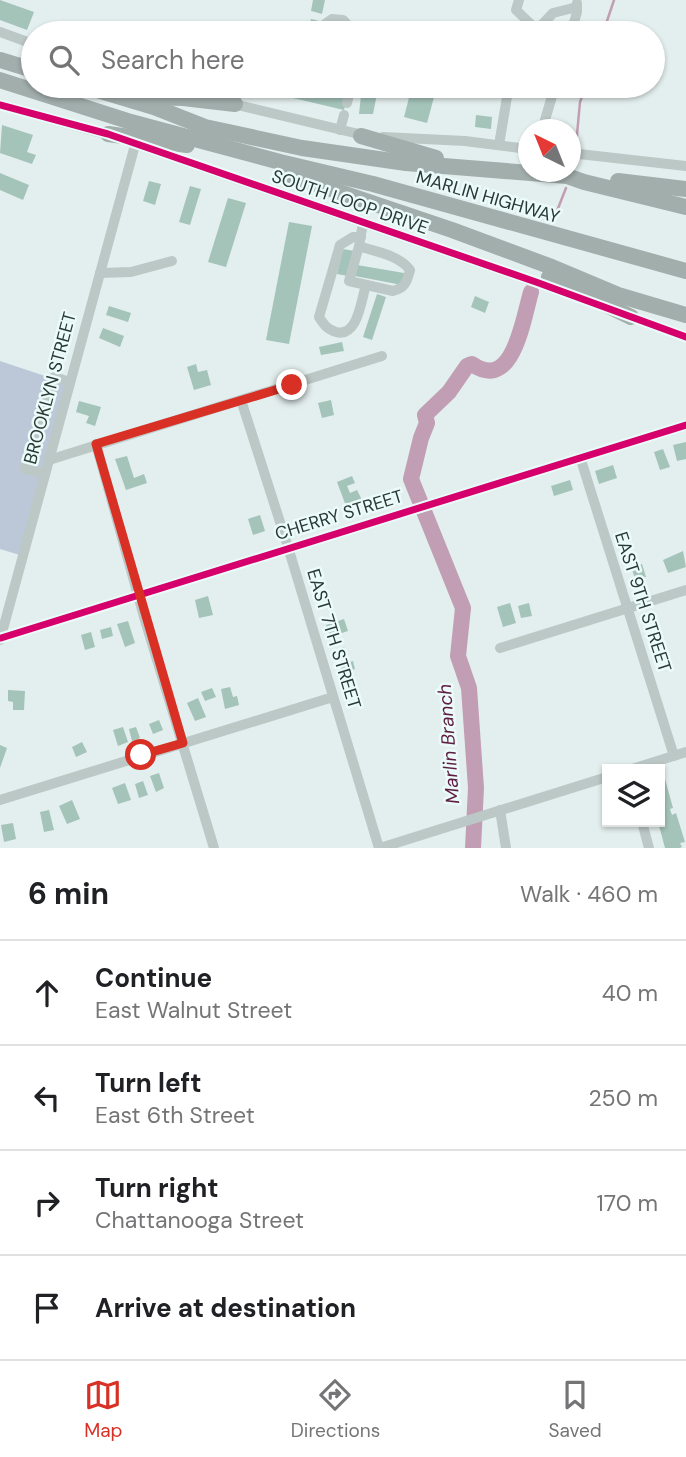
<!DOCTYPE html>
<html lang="en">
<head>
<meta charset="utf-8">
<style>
	:root { --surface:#fff; --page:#f2f2f2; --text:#202124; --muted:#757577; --line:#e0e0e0; --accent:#d93025 }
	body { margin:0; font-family:"DM Sans",sans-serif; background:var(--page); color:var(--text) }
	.controls { position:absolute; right:21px; bottom:21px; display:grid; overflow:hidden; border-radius:0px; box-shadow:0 2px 5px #0004 }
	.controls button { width:63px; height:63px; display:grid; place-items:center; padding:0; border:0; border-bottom:2px solid var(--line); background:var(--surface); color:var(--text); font:35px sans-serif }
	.compass { position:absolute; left:518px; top:119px; width:63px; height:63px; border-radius:50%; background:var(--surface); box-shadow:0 2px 5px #0004; rotate:317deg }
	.stop { position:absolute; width:21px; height:21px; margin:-16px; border:5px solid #d93025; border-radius:50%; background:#fff }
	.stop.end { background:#d93025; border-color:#fff; box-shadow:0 2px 7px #0008 }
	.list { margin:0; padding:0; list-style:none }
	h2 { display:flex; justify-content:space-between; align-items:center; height:91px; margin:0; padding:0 28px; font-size:30px }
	h2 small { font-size:23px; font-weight:400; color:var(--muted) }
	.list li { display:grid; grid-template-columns:46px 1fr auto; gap:21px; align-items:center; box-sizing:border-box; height:105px; padding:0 28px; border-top:2px solid var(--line) }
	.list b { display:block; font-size:26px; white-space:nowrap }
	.list p { margin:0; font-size:23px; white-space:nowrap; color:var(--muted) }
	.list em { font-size:23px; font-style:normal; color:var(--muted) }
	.icon { flex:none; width:38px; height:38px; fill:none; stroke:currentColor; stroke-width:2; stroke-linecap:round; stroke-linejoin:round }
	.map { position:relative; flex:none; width:686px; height:848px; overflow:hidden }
	.search { position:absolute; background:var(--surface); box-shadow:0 2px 5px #0004; left:21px; right:21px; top:21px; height:77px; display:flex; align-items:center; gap:18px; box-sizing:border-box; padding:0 24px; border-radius:38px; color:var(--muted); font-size:26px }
	.sheet { height:511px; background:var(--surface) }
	nav { display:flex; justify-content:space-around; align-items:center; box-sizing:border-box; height:98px; border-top:2px solid var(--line); background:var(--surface); font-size:19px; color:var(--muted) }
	nav a { display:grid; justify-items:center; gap:4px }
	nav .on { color:var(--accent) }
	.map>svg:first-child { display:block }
	.green { fill:#bcc8d7 }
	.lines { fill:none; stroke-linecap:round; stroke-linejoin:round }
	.stream { stroke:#c19eb4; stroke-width:2.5 }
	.river { stroke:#c19eb4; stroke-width:16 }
	.building { fill:#a4c3b9 }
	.minor { stroke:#bcc8c6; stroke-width:10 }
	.highway { stroke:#a2aeac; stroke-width:16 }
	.cycleway-casing { stroke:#ebfbfa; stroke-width:11 }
	.cycleway { stroke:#d6006c; stroke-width:7 }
	.route { stroke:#d93025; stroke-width:9 }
	.labels { text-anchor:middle; stroke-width:5; stroke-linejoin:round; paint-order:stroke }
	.street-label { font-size:18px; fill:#293a35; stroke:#ebfbfa }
	.water-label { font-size:19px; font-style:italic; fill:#5e1c40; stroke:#ebfbfa }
</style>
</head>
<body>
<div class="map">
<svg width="686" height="848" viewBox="0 0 686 848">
	<rect width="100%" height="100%" fill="#e3efee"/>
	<path class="green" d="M0 361 69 384 23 556 0 549Z"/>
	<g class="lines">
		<g class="stream">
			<path d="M603 33 614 0"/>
			<path d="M576 145 580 102 586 86"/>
			<path d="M555 216 566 188"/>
		</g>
		<path class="river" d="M473 848 476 788 469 688 458 656 463 608 411 479 421 438 427 423 425 415 449 392 467 366 472 364C513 393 523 319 531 292"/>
	</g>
	<g class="building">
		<path d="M0 0 34 12 27 30 0 20Z"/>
		<path d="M313 0H325L322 14 311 11Z"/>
		<path d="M311 19 323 22 320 33H308Z"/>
		<path d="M296 86H309L308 89 347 98 344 110 293 98Z"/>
		<path d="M362 86H372L371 93 377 94 373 114H359Z"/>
		<path d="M412 86H437L427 123 404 117Z"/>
		<path d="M476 115 492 117 491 129 475 127Z"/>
		<path d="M2 125 33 135 27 152 36 155 32 164 0 153Z"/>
		<path d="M0 173 29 185 23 200 0 190Z"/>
		<path d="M149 181 161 184 155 205 143 201Z"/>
		<path d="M190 186 201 189 190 225 179 222Z"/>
		<path d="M228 198 246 203 226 267 208 262Z"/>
		<path d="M289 222 312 226 289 344 266 340Z"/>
		<path d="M343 249 354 251 348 276 337 274Z"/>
		<path d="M357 265 404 273 402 285 355 276Z"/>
		<path d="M377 294 386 297 372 340 363 337Z"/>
		<path d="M475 296 489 302 485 313 471 307Z"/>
		<path d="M109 306 131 313 128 322 106 315Z"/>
		<path d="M103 328 124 336 120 347 99 338Z"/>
		<path d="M342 342 344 351 321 355 319 347Z"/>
		<path d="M196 364 198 372 207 370 211 385 194 390 187 367Z"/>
		<path d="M331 400 334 415 322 418 318 403Z"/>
		<path d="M79 401 101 407 95 426 86 423 89 416 76 412Z"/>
		<path d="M686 442V459L677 461 673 445Z"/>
		<path d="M663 449 670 467 660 470 654 452Z"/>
		<path d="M127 456 134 478 144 474 147 483 126 490 115 459Z"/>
		<path d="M613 465 617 478 599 484 595 471Z"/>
		<path d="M352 476 355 483 347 486 350 493 357 490 362 500 346 506 337 482Z"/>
		<path d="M570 480 573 490 554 496 551 486Z"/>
		<path d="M260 515 265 531 253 535 248 519Z"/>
		<path d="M683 551 686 567 668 573 663 560Z"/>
		<path d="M642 564 646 577 636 580 631 568Z"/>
		<path d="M208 596 213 615 199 618 195 600Z"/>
		<path d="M510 603 516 623 503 627 497 607Z"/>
		<path d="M529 603 532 616 521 618 518 606Z"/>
		<path d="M344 619 348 631 330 637 326 625Z"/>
		<path d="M128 621 135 643 125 647 117 624Z"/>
		<path d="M111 627 113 636 102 639 100 630Z"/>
		<path d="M91 632 95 647 85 650 81 635Z"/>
		<path d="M344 647 347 656 338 660 334 651Z"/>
		<path d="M353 661 355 669 343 673 340 665Z"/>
		<path d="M230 687 233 697 237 696 239 705 225 709 221 689Z"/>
		<path d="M212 688 216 697 205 701 201 692Z"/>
		<path d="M8 690 25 691 24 710H13V702L8 701Z"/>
		<path d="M198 698 206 717 195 721 187 703Z"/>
		<path d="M159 720 163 730 153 734 149 724Z"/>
		<path d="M123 727 128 742 118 746 113 730Z"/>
		<path d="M136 727 140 738 132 741 129 729Z"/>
		<path d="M82 742 87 752 76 757 72 747Z"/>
		<path d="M0 745 7 748 0 768Z"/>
		<path d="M159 773 164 788 156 792 150 776Z"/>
		<path d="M665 779 673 808 670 809 672 815 676 813 685 842 680 843 682 847 680 848H665L658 822 661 818 660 781Z"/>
		<path d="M143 781 148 795 139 798 135 784Z"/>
		<path d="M125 783 131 800 118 804 112 788Z"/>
		<path d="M72 800 80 819 67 824 59 806Z"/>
		<path d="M49 810 54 830 44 832 40 812Z"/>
		<path d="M13 823 16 839 4 842 1 825Z"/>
	</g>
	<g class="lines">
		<g class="minor">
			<path d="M519 0 516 10 537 30 536 33"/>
			<path d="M537 30 553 13 577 7"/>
			<path d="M0 32 33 44"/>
			<path d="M323 33 325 24 332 19 343 20 355 33"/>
			<path d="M571 33 577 12V3"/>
			<path d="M166 86 193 94"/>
			<path d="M319 86 349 94"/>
			<path d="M229 103 367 136"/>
			<path d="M347 103 351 86"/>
			<path d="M0 105 112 136"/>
			<path d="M545 120 555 86"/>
			<path d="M340 130 344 115"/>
			<path d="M383 137 465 141 528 149"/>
			<path d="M127 141 572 295"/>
			<path d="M499 145 507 97 513 86"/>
			<path d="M570 153 686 166"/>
			<path d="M361 237H353L340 245 319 317C324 325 327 329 336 332 358 338 361 300 366 285"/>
			<path d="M359 246 349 281 393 291C405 288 407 282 410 270 399 255 376 252 359 246L363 223"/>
			<path d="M100 273 131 272 172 261"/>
			<path d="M626 315 686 337"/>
			<path d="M241 400 288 547 379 848"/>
			<path d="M96 444 144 617 214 848"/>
			<path d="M580 457 674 756"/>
			<path d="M49 460 382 356"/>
			<path d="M45 474 25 469 54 377 70 382"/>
			<path d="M1 638 686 425"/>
			<path d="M0 640 135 145"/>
			<path d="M500 648 686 590"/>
			<path d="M632 769 686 752"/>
			<path d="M0 800 333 697"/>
			<path d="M500 810 506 848"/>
			<path d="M642 822 649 848"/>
			<path d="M380 848 607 777"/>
		</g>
		<g class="highway">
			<path d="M0 60 33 70"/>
			<path d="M0 80 131 122 280 162 373 184 686 271"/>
			<path d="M84 86 154 107 205 127 302 148 406 163 567 176 584 182 686 207"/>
			<path d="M136 97 183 98 235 104"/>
			<path d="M108 134 187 145"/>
			<path d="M361 136 436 158"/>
			<path d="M283 166 292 176 452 230 549 266 618 295 686 315"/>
			<path d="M618 181 686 189"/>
			<path d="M549 277 631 317"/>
		</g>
		<g class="cycleway-casing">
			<g id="cycleway">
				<path d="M0 105 108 134 536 282 686 337"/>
				<path d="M1 638 686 425"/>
			</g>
		</g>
		<use href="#cycleway" class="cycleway"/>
	</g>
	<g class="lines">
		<path class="route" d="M141 755 183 743 96 444 292 385"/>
	</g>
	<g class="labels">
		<g class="street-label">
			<text transform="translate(488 197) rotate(16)" y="6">MARLIN HIGHWAY</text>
			<text transform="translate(350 202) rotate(19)" y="6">SOUTH LOOP DRIVE</text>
			<text transform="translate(50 388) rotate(-75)" y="6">BROOKLYN STREET</text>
			<text transform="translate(339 515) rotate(-17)" y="6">CHERRY STREET</text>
			<text transform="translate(643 602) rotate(72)" y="6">EAST 9TH STREET</text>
			<text transform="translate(334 639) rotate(73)" y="6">EAST 7TH STREET</text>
		</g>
		<g class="water-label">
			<text transform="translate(448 744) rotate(-94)" y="7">Marlin Branch</text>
		</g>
	</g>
</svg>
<div class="controls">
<button><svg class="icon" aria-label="layers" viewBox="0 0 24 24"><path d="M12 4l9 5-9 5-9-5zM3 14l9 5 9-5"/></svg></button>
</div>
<svg class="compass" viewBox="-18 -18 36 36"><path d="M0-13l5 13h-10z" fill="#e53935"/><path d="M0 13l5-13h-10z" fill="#757577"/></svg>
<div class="stop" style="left:141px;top:755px"></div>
<div class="stop end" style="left:292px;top:385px"></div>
<div class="search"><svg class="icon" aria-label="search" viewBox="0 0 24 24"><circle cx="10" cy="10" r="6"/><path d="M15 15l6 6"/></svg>Search here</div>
</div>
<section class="sheet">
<h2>6 min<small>Walk · 460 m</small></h2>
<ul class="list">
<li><svg class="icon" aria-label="ahead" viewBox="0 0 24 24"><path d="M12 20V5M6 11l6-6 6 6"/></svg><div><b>Continue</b><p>East Walnut Street</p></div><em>40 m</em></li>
<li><svg class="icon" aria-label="left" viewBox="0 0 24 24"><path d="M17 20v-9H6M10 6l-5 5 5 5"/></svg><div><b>Turn left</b><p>East 6th Street</p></div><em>250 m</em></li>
<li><svg class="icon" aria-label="right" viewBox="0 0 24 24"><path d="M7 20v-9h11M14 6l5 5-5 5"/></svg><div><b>Turn right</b><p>Chattanooga Street</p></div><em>170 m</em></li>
<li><svg class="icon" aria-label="arrive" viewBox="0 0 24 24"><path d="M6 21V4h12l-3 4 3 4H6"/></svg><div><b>Arrive at destination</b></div></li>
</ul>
</section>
<nav>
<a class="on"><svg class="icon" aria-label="map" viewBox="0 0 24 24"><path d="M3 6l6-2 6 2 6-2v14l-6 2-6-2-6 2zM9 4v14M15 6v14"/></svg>Map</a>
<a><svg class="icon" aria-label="directions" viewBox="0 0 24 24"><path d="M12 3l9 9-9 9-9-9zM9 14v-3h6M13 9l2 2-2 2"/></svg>Directions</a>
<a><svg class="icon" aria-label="saved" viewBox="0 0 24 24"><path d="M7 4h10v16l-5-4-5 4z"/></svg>Saved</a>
</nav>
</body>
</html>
